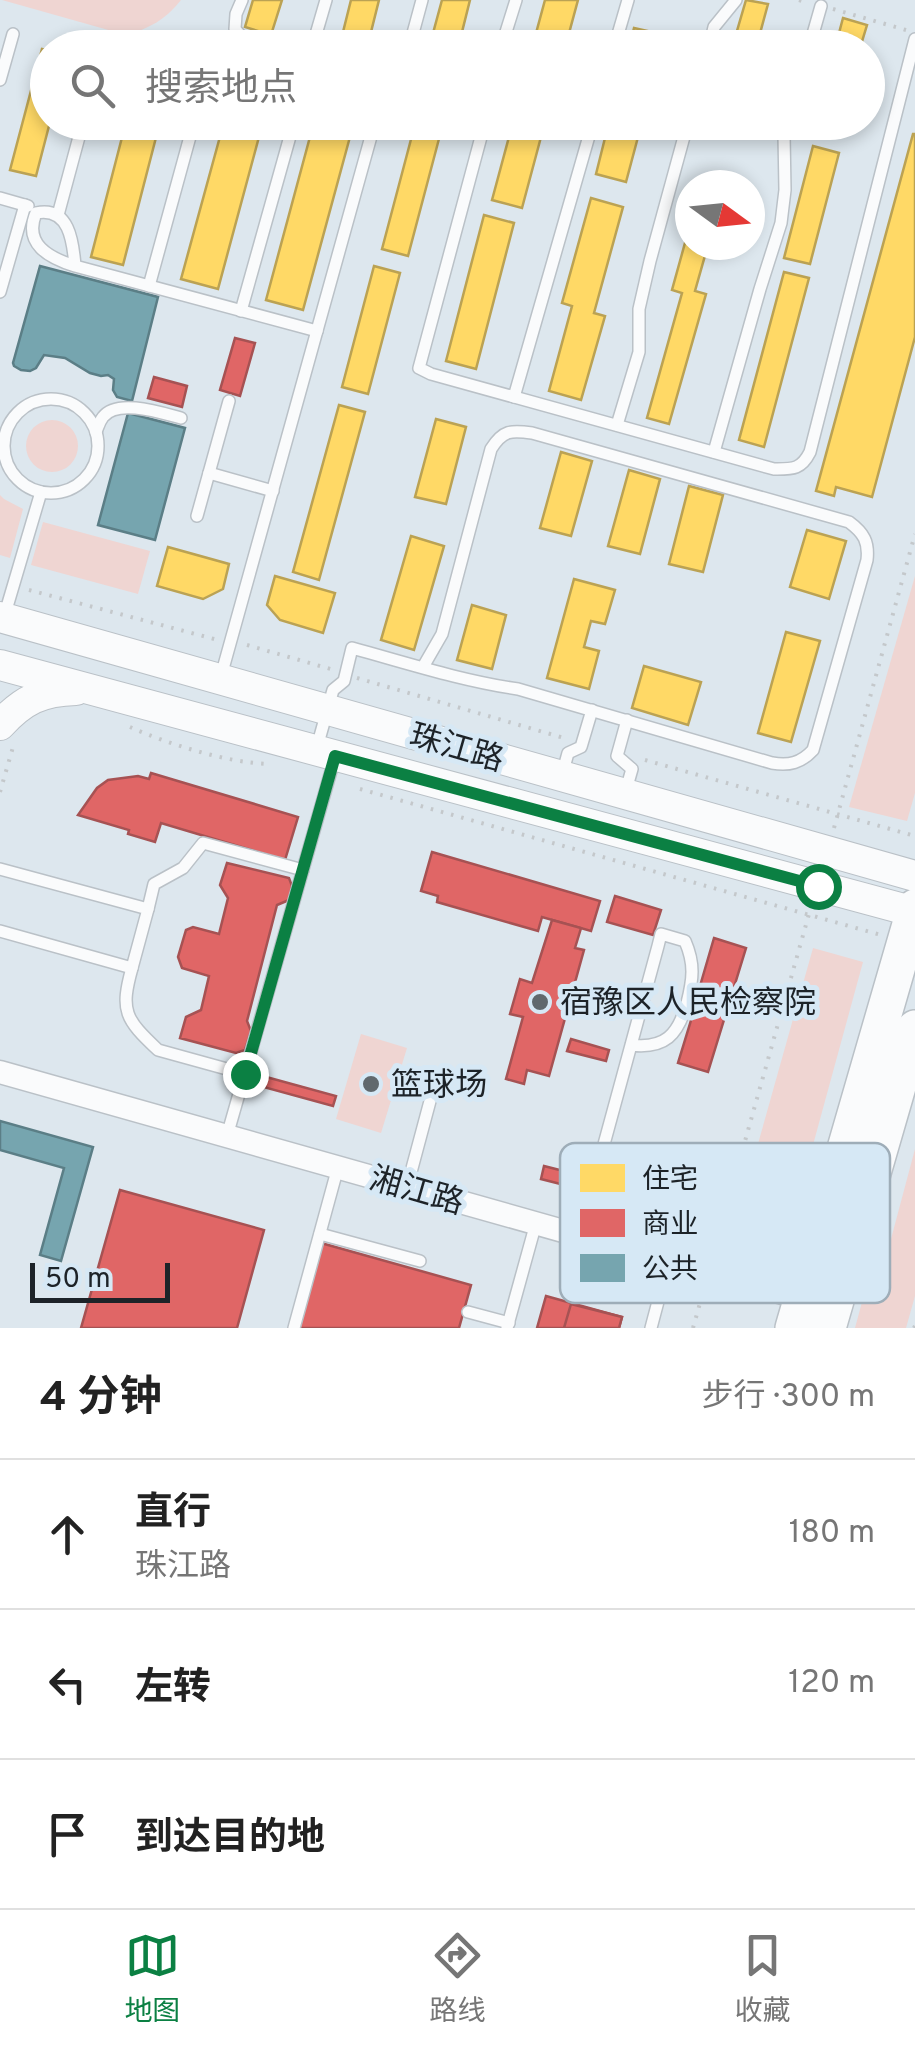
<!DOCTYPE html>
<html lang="zh">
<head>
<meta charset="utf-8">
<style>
	:root { --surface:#fff; --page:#f2f2f2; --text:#222; --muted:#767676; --line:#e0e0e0; --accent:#0b8043 }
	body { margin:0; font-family:Overpass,"Noto Sans SC",sans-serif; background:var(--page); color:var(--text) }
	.compass { position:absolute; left:675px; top:170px; width:90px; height:90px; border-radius:50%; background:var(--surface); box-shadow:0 5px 15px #0003; rotate:105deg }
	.scale { position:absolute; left:30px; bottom:25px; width:140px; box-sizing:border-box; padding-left:10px; border:5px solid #1d2328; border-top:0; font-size:28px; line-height:35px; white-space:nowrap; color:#1d2328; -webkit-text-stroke:8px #d6e8f5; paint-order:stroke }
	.stop { position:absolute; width:30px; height:30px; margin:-22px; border:8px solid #0b8043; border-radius:50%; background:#fff }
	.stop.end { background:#0b8043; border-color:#fff; box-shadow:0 2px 10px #0008 }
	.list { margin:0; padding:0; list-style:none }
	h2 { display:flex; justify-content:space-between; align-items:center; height:130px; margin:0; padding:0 40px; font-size:42px }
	h2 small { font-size:32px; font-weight:400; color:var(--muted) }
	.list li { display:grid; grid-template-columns:65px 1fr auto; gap:30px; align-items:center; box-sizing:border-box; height:150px; padding:0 40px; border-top:2px solid var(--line) }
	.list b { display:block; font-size:38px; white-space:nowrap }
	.list p { margin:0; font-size:32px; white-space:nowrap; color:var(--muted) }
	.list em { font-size:32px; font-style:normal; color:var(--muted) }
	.icon { flex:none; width:55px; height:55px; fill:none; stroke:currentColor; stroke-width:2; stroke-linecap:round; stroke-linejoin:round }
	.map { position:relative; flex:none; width:915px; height:1328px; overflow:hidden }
	.search { position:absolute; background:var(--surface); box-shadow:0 5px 15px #0003; left:30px; right:30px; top:30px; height:110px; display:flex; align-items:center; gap:25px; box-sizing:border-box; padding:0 35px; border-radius:55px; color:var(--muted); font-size:38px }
	.sheet { height:580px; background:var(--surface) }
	nav { display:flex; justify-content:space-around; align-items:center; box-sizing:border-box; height:140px; border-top:2px solid var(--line); background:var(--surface); font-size:28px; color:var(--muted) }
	nav a { display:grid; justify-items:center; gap:5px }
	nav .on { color:var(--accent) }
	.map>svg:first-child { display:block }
	.green { fill:#efd5d2 }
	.homes { fill:#ffd966; stroke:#bba253; stroke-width:2.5 }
	.shops { fill:#e06666; stroke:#a65253; stroke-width:2.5 }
	.public { fill:#76a5af; stroke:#5b7e86; stroke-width:2.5 }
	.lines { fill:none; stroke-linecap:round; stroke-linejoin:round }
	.lane-casing { stroke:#bac1c7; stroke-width:14 }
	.street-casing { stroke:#bac1c7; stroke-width:25 }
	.secondary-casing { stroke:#bac1c7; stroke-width:32 }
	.primary-casing { stroke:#bac1c7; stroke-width:38 }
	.path { stroke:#c4c8cb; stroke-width:4; stroke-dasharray:2.5 8; stroke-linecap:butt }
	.lane { stroke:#fafbfc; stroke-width:11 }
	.street { stroke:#fafbfc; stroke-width:22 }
	.secondary { stroke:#fafbfc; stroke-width:30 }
	.primary { stroke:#fafbfc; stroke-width:35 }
	.route { stroke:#0b8043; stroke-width:12 }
	.poi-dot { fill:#60686d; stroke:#d6e8f5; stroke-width:4 }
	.labels { text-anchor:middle; stroke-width:10; stroke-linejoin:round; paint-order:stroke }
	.street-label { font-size:32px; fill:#1d2328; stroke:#d6e8f5 }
	.poi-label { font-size:32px; fill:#1d2328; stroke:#d6e8f5; text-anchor:start }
	.key { fill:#d6e8f5; stroke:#9eadb8; stroke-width:2.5 }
	.key-label { font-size:28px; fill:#1d2328 }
</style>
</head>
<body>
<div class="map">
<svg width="915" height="1328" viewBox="0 0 915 1328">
	<rect width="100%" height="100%" fill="#dde7ee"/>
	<g class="green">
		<path d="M2 0H181C165 20 150 28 126 35Z"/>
		<circle cx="52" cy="446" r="26"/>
		<path d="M0 495 4 499 23 509 10 558 0 555Z"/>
		<path d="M43 522 150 551 138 594 31 565Z"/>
		<path d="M915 576V793L907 821 849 807Z"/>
		<path d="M813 948 863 962 781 1262 729 1247Z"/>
		<path d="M361 1034 407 1048 381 1133 336 1119Z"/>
		<path d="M915 1149V1296L906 1328H855L872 1265 891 1239Z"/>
	</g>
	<g class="homes">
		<path d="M253 0H282L271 35 245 27Z"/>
		<path d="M351 0H379L367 48H339Z"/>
		<path d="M442 0H470L458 48H429Z"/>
		<path d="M545 0H578L565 48H532Z"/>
		<path d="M746 0 768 4 756 48H732Z"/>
		<path d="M843 18 867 25 860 48H835Z"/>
		<path d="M634 28 665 35 661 48H629Z"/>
		<path d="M42 49 48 50V122H50L36 176 10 170Z"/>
		<path d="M126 122H160L123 265 91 257Z"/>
		<path d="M224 122H263L218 289 181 279Z"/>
		<path d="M314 122H354L303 310 266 300Z"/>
		<path d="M513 122H545L522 208 492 200Z"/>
		<path d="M609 122H642L626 182 596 174Z"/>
		<path d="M711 122H735L732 134 710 128Z"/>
		<path d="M815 122H840L837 132 814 126Z"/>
		<path d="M414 128 440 135 408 256 382 249Z"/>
		<path d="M913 134H915V337L872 497 836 487 834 496 816 491Z"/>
		<path d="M813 146 839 153 810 264 784 258Z"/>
		<path d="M591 198 623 207 594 313 605 316 581 400 549 391 572 306 562 303Z"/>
		<path d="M484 215 514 223 476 369 446 361Z"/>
		<path d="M688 232 690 233V245H708L695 291 706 294 669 424 647 418 682 293 672 290Z"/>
		<path d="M374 266 400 273 368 394 342 387Z"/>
		<path d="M784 272 809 278 764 447 739 440Z"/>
		<path d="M339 405 365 412 319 580 293 572Z"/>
		<path d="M436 419 466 427 446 504 415 497Z"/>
		<path d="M561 452 592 461 571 536 540 528Z"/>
		<path d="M629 470 660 479 640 554 608 546Z"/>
		<path d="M689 486 723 495 703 572 669 564Z"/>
		<path d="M807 530 846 541 829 599 790 587Z"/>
		<path d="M411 536 444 546 414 650 381 640Z"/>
		<path d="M168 547 229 564 223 589 203 599 157 586Z"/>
		<path d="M275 576 335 593 323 633 280 620 267 605Z"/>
		<path d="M574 579 615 590 605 624 591 621 584 647 599 651 589 689 547 678Z"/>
		<path d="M472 605 506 615 492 669 457 660Z"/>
		<path d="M786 632 820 641 791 742 758 733Z"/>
		<path d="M644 666 701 682 688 725 632 708Z"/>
	</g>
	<g class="shops">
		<path d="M235 338 255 343 240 396 220 390Z"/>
		<path d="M154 377 187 386 182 407 148 398Z"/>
		<path d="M151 773 298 817 285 860 161 823 155 842 128 834 129 830 78 815 97 788 108 780 138 776 149 779Z"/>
		<path d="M432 852 600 901 591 931 542 917 538 931 437 902 438 896 421 891Z"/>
		<path d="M227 863 289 878 292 886 289 900 277 905 247 1021 251 1031 245 1050 236 1053 180 1038 186 1017 201 1010 209 976 182 968 178 957 186 930 193 927 219 934 228 898 220 885Z"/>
		<path d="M615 896 661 910 653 935 607 922Z"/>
		<path d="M552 920 581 928 575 948 584 950 549 1076 527 1070 524 1084 506 1079 523 1017 510 1014 520 979 532 983Z"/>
		<path d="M714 938 746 948 708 1072 678 1063 692 1017 681 1014 690 983 700 986Z"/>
		<path d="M571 1039 609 1050 606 1061 567 1051Z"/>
		<path d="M259 1075 336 1096 333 1106 256 1085Z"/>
		<path d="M544 1166 583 1176 580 1189 541 1179Z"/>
		<path d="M120 1190 264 1230 237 1328H81Z"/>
		<path d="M321 1243 471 1285 459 1328H297Z"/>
		<path d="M546 1296 622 1317 619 1328H537Z"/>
		<path d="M571 1304 622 1317 619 1328H564Z"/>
	</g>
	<g class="public">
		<path d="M40 266 158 297 132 401 117 397 113 390 114 379 108 375 101 376 90 373 65 358 44 355 36 368 30 371 21 370 14 366 13 363Z"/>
		<path d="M128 413 185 428 155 540 98 525Z"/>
		<path d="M0 1121 93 1147 61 1261 40 1255 64 1168 0 1150Z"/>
	</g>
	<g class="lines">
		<g class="lane-casing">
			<g id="lane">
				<path d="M242 0 236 14 235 29 242 37 275 48"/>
				<path d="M312 48 326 0"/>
				<path d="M409 48 422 0"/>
				<path d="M501 48 516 0"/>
				<path d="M614 48 628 0"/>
				<path d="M709 48 714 27 736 0"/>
				<path d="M809 48 821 6"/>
				<path d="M0 80 13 34"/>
				<path d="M485 122 419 368 431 374 774 469C792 469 801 470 810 452L915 39"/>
				<path d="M0 198 28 206"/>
				<path d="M58 215 83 122"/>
				<path d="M75 266C49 258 23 244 36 213 69 206 73 241 75 266L317 331"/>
				<path d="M149 286 194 122"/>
				<path d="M0 292 25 205"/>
				<path d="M241 311 294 122"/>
				<path d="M514 397 593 122"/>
				<circle cx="51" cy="446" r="47"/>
				<path d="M617 425 639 352V309L650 261 688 122"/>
				<path d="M96 432C98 427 99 422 103 417 117 398 162 413 181 418"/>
				<path d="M714 452 760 289 781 223 785 190 784 135 788 122"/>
				<path d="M209 473 273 491"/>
				<path d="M197 516 229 401"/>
				<path d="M4 617 41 492"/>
				<path d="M221 676 375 122"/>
				<path d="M317 747 333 690 344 681 352 648C407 663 462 681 518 689L772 763C789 766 801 763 813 750L867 560C869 542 864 533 849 522L532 433C511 430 503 430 491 449L442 634 423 667"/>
				<path d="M562 775 568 753 581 747 592 710"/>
				<path d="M626 790 632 769 617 756 627 720"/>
				<path d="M0 869 148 909 132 968 0 931"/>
				<path d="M148 909 154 884 183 868 203 843 303 870"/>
				<path d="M132 968C120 1011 125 1019 158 1050L245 1074"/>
				<path d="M227 1136 335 757"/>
				<path d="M407 1187 437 1075"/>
				<path d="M320 1234 420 1261"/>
				<path d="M579 1236 658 946 661 934 685 941C695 964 693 979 687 1003 678 1035 665 1049 631 1045"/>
				<path d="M468 1312 509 1323"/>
				<path d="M294 1328 338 1167"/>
				<path d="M507 1328 536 1223"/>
				<path d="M651 1328 660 1294"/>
			</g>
		</g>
		<g class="street-casing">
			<path id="street" d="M0 1072 811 1301"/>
		</g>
		<g class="secondary-casing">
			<g id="secondary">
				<path d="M0 617 915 876"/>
				<path d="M0 665 915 912"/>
				<path d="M0 725C23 700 41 691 76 690"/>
			</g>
		</g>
		<g class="primary-casing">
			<g id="primary">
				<path d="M793 1328 915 907"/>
				<path d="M828 1328 915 1028"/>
			</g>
		</g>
		<g class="path">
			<path d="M799 0 809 3"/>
			<path d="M833 9 906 30"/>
			<path d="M29 590 218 640"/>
			<path d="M247 645 334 670"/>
			<path d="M357 678 564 738"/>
			<path d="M130 727C168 744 228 763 269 764"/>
			<path d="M645 760 915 836"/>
			<path d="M360 789 881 935"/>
			<path d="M0 792 13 747"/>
			<path d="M834 828 915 534"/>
			<path d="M714 1251 809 914"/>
			<path d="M693 1328 704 1289"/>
			<path d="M914 1328 915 1326"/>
		</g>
		<use href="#lane" class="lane"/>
		<use href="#street" class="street"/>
		<use href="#secondary" class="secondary"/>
		<use href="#primary" class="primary"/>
	</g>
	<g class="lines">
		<path class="route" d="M245 1074 335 756 818 886"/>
	</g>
	<g class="poi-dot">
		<circle cx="540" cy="1002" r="10"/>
		<circle cx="371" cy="1084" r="10"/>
	</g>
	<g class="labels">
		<g class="street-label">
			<text transform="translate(457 747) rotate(16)" y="11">珠江路</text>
			<text transform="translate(417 1190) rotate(16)" y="11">湘江路</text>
		</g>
		<g class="poi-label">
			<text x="560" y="1013">宿豫区人民检察院</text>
			<text x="391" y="1095">篮球场</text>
		</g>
	</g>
	<rect x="560" y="1143" width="330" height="160" rx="15" class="key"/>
	<rect x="580" y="1164" width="45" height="28" fill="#ffd966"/>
	<rect x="580" y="1209" width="45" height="28" fill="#e06666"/>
	<rect x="580" y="1254" width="45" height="28" fill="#76a5af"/>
	<g class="key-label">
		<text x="642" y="1188">住宅</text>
		<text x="642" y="1233">商业</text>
		<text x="642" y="1278">公共</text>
	</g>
</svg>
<svg class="compass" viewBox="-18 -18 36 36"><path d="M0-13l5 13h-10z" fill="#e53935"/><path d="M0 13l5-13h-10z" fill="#767676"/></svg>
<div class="scale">50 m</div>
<div class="stop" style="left:818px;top:886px"></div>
<div class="stop end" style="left:245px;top:1074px"></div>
<div class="search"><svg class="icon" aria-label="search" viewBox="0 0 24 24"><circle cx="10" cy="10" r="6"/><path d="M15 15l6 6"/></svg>搜索地点</div>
</div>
<section class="sheet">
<h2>4 分钟<small>步行 · 300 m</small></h2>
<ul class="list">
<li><svg class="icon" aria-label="ahead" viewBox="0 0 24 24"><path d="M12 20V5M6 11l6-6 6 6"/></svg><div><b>直行</b><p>珠江路</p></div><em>180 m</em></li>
<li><svg class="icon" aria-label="left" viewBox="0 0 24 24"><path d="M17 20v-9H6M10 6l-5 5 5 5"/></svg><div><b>左转</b></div><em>120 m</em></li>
<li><svg class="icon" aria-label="arrive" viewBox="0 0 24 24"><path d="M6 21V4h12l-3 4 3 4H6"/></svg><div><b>到达目的地</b></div></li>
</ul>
</section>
<nav>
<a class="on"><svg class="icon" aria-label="map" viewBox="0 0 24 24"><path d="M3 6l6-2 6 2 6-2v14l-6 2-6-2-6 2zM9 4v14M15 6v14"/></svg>地图</a>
<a><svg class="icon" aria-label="directions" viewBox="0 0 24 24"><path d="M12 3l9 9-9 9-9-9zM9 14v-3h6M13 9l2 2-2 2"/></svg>路线</a>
<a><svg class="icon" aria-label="saved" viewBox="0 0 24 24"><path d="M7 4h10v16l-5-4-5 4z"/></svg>收藏</a>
</nav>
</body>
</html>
